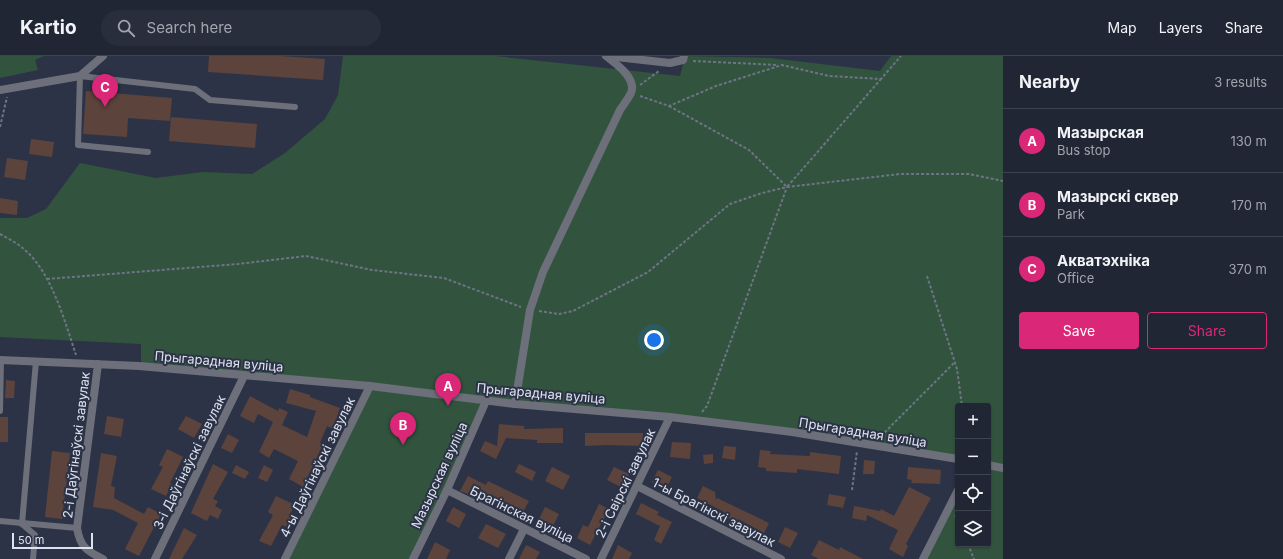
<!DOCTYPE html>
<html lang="en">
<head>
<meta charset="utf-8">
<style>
	:root { --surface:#212635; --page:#292e3d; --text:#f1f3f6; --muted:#a2a5ad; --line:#3e4350; --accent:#db2777 }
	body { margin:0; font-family:Inter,sans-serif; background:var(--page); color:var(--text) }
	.controls { position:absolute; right:12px; bottom:12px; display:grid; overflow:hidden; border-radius:4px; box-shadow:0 1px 3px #0004 }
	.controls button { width:36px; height:36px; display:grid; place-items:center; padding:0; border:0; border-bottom:1px solid var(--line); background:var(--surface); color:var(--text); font:20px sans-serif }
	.scale { position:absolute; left:12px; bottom:10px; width:81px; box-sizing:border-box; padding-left:4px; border:2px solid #dde2ef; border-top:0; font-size:11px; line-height:14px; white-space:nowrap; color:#dde2ef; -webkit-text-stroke:3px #2c3347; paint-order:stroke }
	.you { position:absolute; left:654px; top:284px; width:14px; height:14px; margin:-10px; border:3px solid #fff; border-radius:50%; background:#1a73e8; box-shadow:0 0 0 6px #1a73e833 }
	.badge { display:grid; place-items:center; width:26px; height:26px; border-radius:50%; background:var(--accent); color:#fff; font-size:13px; font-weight:700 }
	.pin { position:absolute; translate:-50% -33px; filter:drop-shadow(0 1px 2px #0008) }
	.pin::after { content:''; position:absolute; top:21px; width:14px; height:12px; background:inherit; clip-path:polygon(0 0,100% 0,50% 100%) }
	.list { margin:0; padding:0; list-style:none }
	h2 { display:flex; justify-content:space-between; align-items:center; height:52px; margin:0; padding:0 16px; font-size:17px }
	h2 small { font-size:13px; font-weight:400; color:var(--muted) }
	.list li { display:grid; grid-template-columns:26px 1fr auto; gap:12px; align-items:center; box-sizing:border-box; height:64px; padding:0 16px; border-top:1px solid var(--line) }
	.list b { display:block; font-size:15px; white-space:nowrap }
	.list p { margin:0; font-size:13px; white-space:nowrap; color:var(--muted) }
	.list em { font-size:13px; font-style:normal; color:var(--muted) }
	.actions { display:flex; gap:8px; padding:12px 16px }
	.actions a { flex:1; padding:9px 0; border:1px solid var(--accent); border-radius:4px; text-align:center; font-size:14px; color:var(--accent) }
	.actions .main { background:var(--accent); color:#fff }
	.icon { flex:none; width:22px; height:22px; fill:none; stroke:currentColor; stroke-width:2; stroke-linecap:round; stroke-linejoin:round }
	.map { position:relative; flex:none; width:1003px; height:503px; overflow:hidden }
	header { display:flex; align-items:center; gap:24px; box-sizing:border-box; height:56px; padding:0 20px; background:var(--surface); border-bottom:1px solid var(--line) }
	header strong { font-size:19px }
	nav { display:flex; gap:22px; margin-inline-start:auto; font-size:14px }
	.search { width:280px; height:36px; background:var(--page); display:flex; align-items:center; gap:10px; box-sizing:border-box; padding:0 14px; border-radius:22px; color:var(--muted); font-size:15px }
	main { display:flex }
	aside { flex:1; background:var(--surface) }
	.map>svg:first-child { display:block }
	.green { fill:#32543e }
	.building { fill:#5c433c }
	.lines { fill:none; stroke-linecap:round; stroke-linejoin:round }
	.path { stroke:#6e7486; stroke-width:2; stroke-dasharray:3 2; stroke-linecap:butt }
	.service { stroke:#6d6f7a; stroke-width:6 }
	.minor { stroke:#6d6f7a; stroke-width:8 }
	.labels { text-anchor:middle; stroke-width:4; stroke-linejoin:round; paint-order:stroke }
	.street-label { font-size:13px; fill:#dde2ef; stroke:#2c3347 }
</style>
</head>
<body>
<header>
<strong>Kartio</strong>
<div class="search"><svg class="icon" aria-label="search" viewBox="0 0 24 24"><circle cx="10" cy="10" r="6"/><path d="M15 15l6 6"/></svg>Search here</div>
<nav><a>Map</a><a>Layers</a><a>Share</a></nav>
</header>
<main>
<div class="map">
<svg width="1003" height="503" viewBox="0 0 1003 503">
	<rect width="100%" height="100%" fill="#2c3347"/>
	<g class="green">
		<path d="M0 0H44L35 4 38 14 0 22Z"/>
		<path d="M343 0H495L680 20 685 0 770 2 880 15 891 0H1003V503H923L958 434V488H988V350H958V402L858 385 141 309V288L0 281V162H27L46 153 80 107 156 122 203 116 252 118 285 97 325 63 338 39Z"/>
		<path d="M370 330 486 345 413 503H285Z"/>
	</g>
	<g class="building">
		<path d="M209 0H280L325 3 323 24 208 16Z"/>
		<path d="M86 35 172 42 170 65 128 62 127 81 83 78Z"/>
		<path d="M171 61 257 68 255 92 169 85Z"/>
		<path d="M31 83 54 86 52 101 29 98Z"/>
		<path d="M7 102 28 105 25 124 4 121Z"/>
		<path d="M0 142 18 145 17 159 0 157Z"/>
		<path d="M6 324 15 325 14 342H5Z"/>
		<path d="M290 333 310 339V341L340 352 333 373 327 370 320 387 323 388 303 431 289 423 298 405 274 393 269 402 259 396 273 366 258 358 254 367 240 360 250 340 278 355 279 352 288 356 282 369 307 381 316 355 286 347Z"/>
		<path d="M107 360 124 363 121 381 104 378Z"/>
		<path d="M186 360 202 368 194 382 178 373Z"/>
		<rect x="0" y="361" width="8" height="25"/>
		<path d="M499 368 524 370V373L563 372V387H537V384L506 382 496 403 480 395 485 385 497 390Z"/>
		<path d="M585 377H643V390L608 389 585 390Z"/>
		<path d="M228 378 239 384 232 397 221 392Z"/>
		<path d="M672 386 691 387 690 403 670 401Z"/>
		<path d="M724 390 736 391 735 404 722 402Z"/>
		<path d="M167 393 183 401 170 427 172 428 166 440 151 433 163 411 159 409Z"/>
		<path d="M760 394 771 395 770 398 810 400V396L841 400 839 418 797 413V417L766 415V412L758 411Z"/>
		<path d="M52 395 70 397 62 463 45 461Z"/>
		<path d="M101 397 117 400 111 430 115 431 114 442 144 458 148 451 161 458 139 500 125 493 138 467 113 454 93 451Z"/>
		<path d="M713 398V407L704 408 703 399Z"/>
		<path d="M864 404 875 405 874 418H863Z"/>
		<path d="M213 408 228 416 213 443 218 445 215 450 222 454 218 463 210 459 207 465 191 457Z"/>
		<path d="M519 408 536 416 532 425 515 416Z"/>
		<path d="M236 409 249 416 245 423 232 417Z"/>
		<path d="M264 409 273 414 267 426 258 422Z"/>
		<path d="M552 411 570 420 563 434 545 425Z"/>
		<path d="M614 411 629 418 623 432 607 424Z"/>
		<path d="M908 411 941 414 940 428 911 427 912 424 907 423Z"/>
		<path d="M658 414 672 421 666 433 652 426Z"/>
		<path d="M468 420 486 429 488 425 529 445 521 460 469 436 468 438 460 435Z"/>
		<path d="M703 430 715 436 716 444 717 442 769 467 764 477 738 463 737 466 723 459 724 456 697 442Z"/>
		<path d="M909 431 931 442 906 488 908 490 903 501 889 493 898 474 867 459 866 465 852 462 854 450 880 455 881 453 894 460Z"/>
		<path d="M829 438 846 441 843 452 827 449Z"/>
		<path d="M276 440 295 449 290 458 293 459 287 471 282 469 271 490 259 485 273 459 268 456Z"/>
		<path d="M641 447 659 456 657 459 672 466 661 488 654 484 660 470 636 458Z"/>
		<path d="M599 448 609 453 590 489 577 482 583 469 588 471Z"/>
		<path d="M453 451 466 458 459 472 446 465Z"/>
		<path d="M545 451 559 458 550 476 536 469Z"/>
		<path d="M486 468 506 478 498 492 478 482Z"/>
		<path d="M785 471 798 477 790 492 778 486Z"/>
		<path d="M184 472 197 479 182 503H169Z"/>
		<path d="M819 484 839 494 840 491 863 503H819L811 499Z"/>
		<path d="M435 486 450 494 446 503H427Z"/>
		<path d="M526 489 540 496 536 503H519Z"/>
		<path d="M618 489 632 497 629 503H612Z"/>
	</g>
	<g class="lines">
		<g class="path">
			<path d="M693 5 778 9"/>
			<path d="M640 29 659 15"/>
			<path d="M640 40 669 50 716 30 782 9 829 20 881 23 901 0"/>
			<path d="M669 50 749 94 787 131 881 23"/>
			<path d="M0 71 7 41"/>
			<path d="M0 178C9 183 19 188 26 195 52 218 65 266 76 299"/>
			<path d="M927 220 957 313 962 350"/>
			<path d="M47 223 238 208 306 200 372 214 444 222 521 251"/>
			<path d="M539 255 559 258 573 255 648 216 730 148 762 137 787 131 900 118H969L1003 125"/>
			<path d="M702 356 707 350 787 131"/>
			<path d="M881 380 955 306"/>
			<path d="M852 434 857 395"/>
			<path d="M955 459 958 466"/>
			<path d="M968 488 974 503"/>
		</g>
		<g class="service">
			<path d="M148 96 78 89 80 20 195 33 210 44 295 51"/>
			<path d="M0 355 1 304"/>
			<path d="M0 465 77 472"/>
			<path d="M22 468 36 305"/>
			<path d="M22 468 35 479 33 503"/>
		</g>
		<g class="minor">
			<path d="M607 0 670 7 683 4 684 0"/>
			<path d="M0 34 80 20 103 0"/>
			<path d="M0 304 139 310 370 330 515 348 670 361 792 376 958 403"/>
			<path d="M98 308 77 472C80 491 87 495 103 503"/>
			<path d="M515 348 530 254 543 216 620 54C624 48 628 43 631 37 637 22 616 8 606 0"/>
			<path d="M988 409 1003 412"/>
			<path d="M637 430 781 503"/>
			<path d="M447 434 586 503"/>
			<path d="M155 503 244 320"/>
			<path d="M285 503 370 330"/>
			<path d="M413 503 447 434 486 345"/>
			<path d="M509 503 524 473"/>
			<path d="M601 503 670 361"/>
			<path d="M923 503 958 434"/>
		</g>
	</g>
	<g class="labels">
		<g class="street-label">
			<text transform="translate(219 305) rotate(5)" y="5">Прыгарадная вуліца</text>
			<text transform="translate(541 337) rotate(5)" y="5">Прыгарадная вуліца</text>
			<text transform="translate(863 376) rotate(9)" y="5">Прыгарадная вуліца</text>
			<text transform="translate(76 389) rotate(-83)" y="5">2-і Даўгінаўскі завулак</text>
			<text transform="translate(189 406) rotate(-64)" y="5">3-і Даўгінаўскі завулак</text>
			<text transform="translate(317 411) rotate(-64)" y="5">4-ы Даўгінаўскі завулак</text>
			<text transform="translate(439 419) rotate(-65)" y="5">Мазырская вуліца</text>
			<text transform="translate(625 427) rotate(-64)" y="5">2-і Свірскі завулак</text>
			<text transform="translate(714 456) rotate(27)" y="5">1-ы Брагінскі завулак</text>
			<text transform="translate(522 458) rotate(26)" y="5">Брагінская вуліца</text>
		</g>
	</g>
</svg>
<div class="controls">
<button>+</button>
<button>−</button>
<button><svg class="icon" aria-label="locate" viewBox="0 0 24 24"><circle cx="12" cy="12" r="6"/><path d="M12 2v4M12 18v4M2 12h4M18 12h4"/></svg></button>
<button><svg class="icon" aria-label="layers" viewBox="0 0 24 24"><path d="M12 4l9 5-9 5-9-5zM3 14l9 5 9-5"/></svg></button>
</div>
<div class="scale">50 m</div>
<div class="you"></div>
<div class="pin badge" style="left:448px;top:350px">A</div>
<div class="pin badge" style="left:403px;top:389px">B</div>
<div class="pin badge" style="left:105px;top:51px">C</div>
</div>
<aside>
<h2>Nearby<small>3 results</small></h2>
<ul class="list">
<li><span class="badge">A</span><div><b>Мазырская</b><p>Bus stop</p></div><em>130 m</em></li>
<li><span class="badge">B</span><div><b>Мазырскі сквер</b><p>Park</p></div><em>170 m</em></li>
<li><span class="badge">C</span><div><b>Акватэхніка</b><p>Office</p></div><em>370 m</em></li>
</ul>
<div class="actions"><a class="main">Save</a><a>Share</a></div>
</aside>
</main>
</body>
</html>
